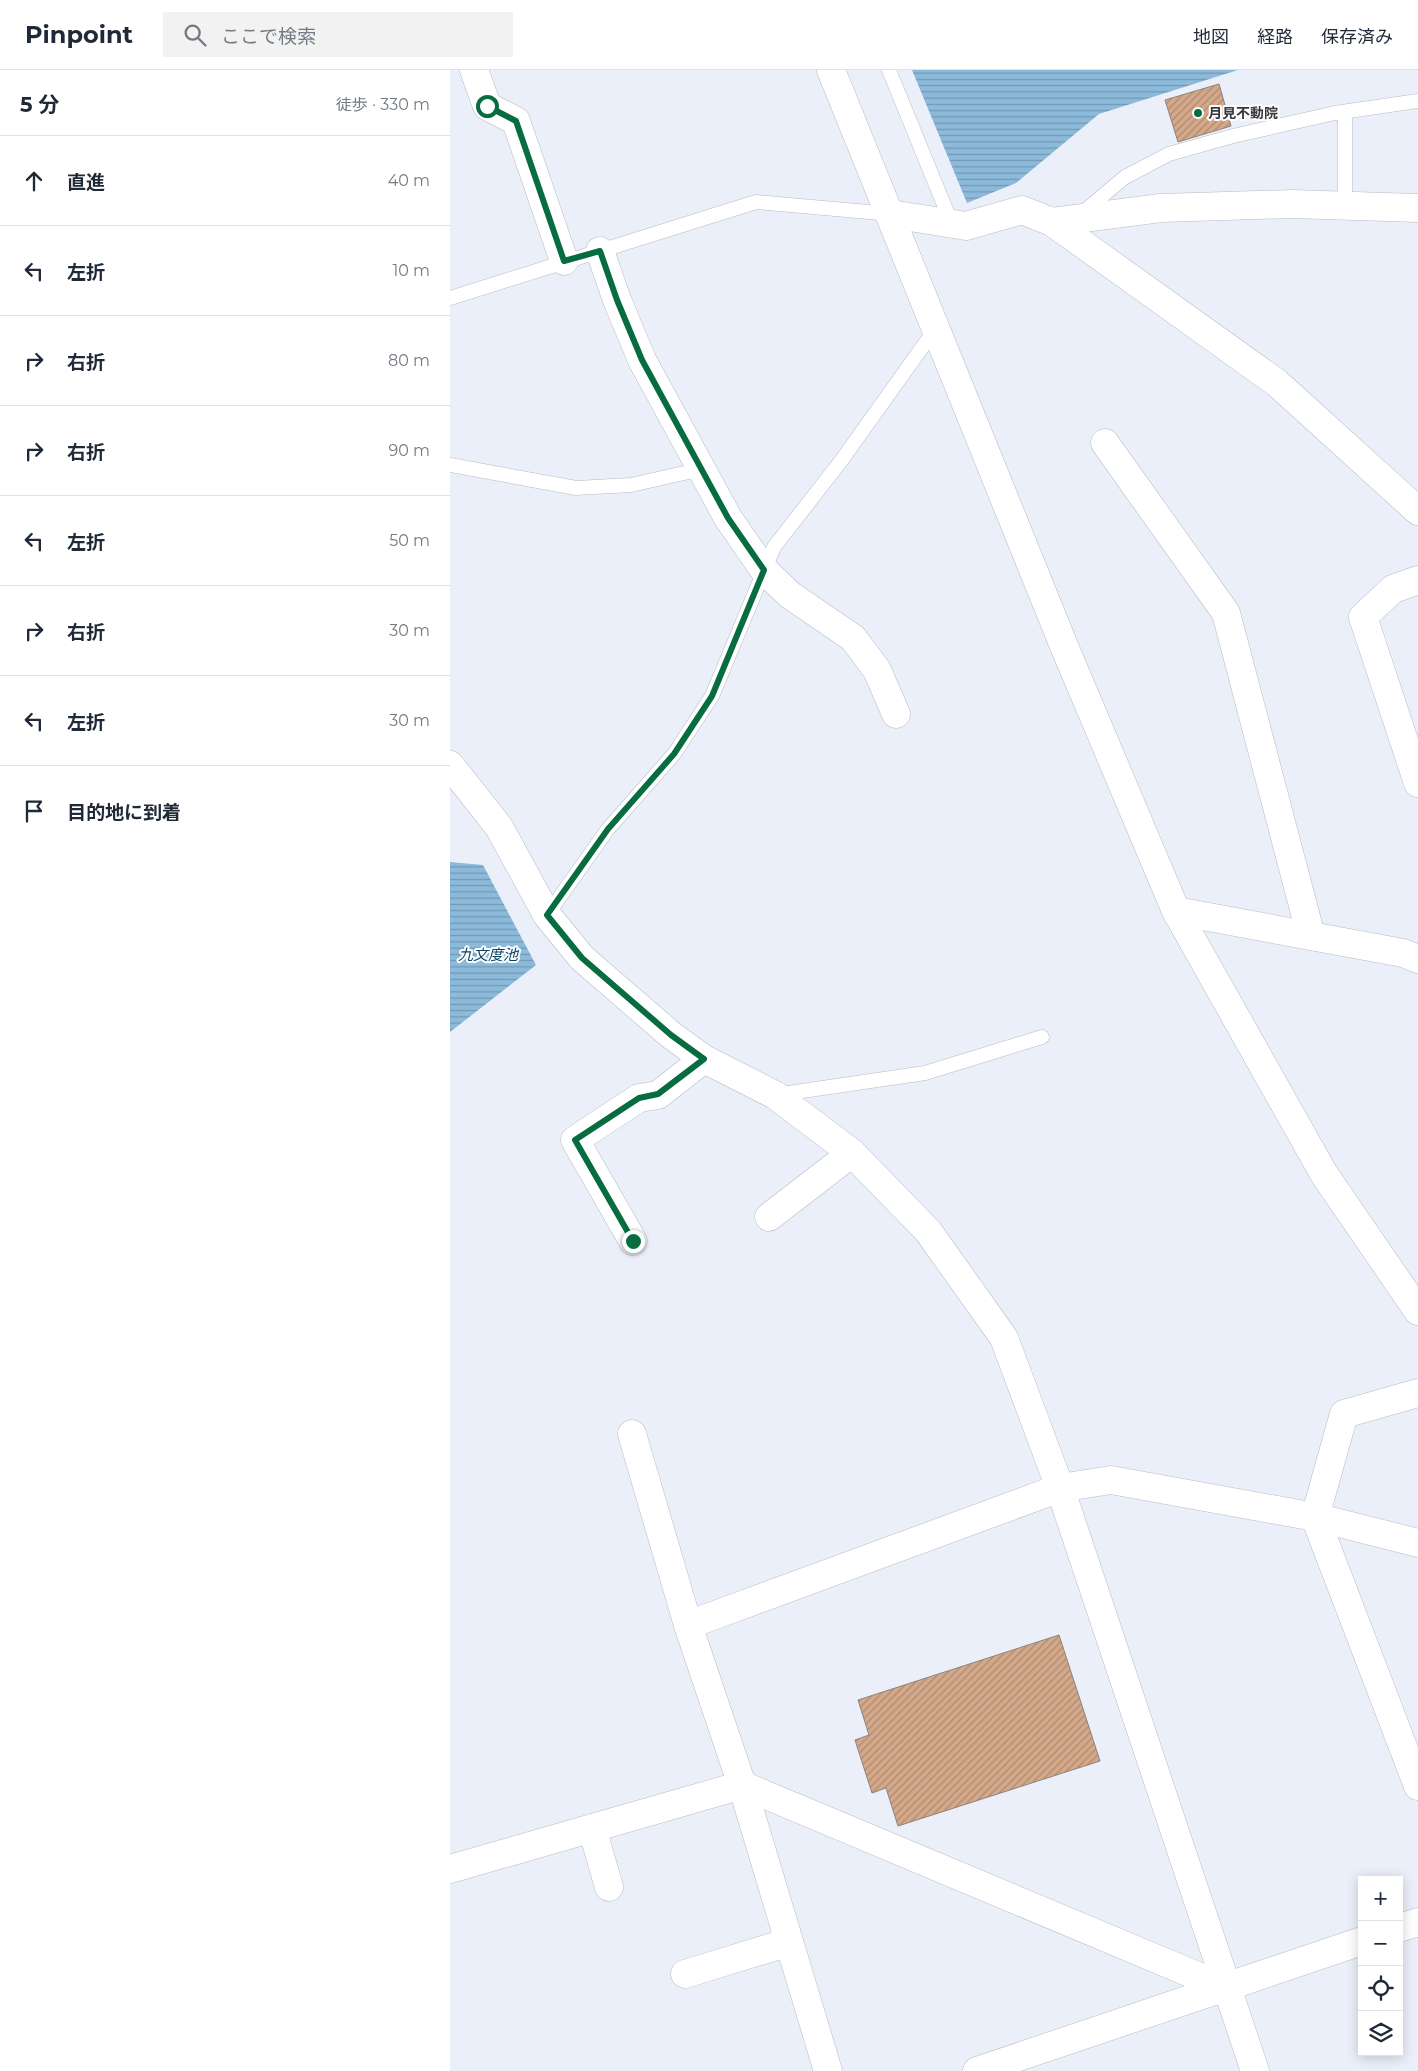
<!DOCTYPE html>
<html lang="ja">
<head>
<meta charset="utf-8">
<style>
	:root { --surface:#fff; --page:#f2f2f3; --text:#1f2937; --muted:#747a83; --line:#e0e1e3 }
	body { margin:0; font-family:Montserrat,"Noto Sans JP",sans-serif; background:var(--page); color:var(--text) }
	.controls { position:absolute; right:15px; bottom:15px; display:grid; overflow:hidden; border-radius:0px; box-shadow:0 2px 12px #0003 }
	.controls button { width:45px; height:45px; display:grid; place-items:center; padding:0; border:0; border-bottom:1px solid var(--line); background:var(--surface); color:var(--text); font:25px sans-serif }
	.stop { position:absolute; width:15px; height:15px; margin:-11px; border:4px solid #086c41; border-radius:50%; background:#fff }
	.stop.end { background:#086c41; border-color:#fff; box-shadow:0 1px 5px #0008 }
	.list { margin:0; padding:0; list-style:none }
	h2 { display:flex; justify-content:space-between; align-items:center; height:65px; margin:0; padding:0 20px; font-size:21px }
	h2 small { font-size:16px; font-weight:400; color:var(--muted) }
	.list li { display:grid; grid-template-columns:32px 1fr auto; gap:15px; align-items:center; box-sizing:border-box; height:90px; padding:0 20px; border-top:1px solid var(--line) }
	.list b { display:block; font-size:19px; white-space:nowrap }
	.list em { font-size:16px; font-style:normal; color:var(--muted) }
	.icon { flex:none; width:28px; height:28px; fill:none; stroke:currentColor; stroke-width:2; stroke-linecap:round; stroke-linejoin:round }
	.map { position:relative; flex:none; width:968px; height:2001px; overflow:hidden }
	header { display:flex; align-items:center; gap:30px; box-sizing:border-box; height:70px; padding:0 25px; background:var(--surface); border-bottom:1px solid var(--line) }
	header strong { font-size:24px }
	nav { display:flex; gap:28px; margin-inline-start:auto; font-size:18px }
	.search { width:350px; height:45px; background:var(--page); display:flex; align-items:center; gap:12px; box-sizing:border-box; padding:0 18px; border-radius:0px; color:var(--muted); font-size:19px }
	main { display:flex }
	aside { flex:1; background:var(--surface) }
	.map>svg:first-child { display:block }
	.water { fill:url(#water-rules) }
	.building { fill:url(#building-hatch); stroke:#8c837d }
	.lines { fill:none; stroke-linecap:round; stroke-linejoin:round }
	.service-casing { stroke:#b7bbc5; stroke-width:15 }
	.minor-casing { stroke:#b7bbc5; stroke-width:29 }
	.tertiary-casing { stroke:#b7bbc5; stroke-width:29 }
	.service { stroke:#fff; stroke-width:14 }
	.minor { stroke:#fff; stroke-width:28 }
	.tertiary { stroke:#fff; stroke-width:28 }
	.route { stroke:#086c41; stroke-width:6 }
	.poi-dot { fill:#086c41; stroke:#fcfcfe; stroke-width:2 }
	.labels { text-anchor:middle; stroke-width:4; stroke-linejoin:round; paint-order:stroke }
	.poi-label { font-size:14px; font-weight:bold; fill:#37383c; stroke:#fcfcfe; text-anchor:start }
	.water-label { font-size:15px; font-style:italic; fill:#0a4463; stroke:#fcfcfe }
</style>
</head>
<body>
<header>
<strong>Pinpoint</strong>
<div class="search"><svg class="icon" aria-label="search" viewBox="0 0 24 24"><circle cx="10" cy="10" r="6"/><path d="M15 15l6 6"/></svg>ここで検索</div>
<nav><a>地図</a><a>経路</a><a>保存済み</a></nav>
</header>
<main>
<aside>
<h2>5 分<small>徒歩 · 330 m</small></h2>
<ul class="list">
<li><svg class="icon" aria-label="ahead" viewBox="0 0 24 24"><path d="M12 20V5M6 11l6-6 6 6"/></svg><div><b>直進</b></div><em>40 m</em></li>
<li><svg class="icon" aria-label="left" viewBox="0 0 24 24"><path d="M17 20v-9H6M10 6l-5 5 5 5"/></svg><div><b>左折</b></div><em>10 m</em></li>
<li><svg class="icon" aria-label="right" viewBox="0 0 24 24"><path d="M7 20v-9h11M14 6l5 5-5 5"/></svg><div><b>右折</b></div><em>80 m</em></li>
<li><svg class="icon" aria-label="right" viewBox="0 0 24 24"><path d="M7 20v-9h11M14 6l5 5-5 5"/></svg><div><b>右折</b></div><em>90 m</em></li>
<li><svg class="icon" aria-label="left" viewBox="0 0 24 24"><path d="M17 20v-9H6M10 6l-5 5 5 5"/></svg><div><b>左折</b></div><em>50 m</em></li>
<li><svg class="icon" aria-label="right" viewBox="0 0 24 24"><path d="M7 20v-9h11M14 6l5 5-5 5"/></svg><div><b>右折</b></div><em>30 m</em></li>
<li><svg class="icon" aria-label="left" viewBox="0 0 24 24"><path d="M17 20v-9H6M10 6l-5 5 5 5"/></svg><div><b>左折</b></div><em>30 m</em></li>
<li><svg class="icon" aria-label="arrive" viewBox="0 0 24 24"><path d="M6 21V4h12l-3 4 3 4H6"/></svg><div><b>目的地に到着</b></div></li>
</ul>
</aside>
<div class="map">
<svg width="968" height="2001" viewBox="0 0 968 2001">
	<defs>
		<pattern id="water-rules" width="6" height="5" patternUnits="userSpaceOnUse" patternTransform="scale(1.25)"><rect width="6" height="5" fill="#8cbada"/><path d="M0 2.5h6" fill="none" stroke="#7398b2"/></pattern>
		<pattern id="building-hatch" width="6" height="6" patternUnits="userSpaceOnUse" patternTransform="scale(1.25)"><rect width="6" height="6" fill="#d4a889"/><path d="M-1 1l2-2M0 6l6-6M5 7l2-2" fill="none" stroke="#ad8a71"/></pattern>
	</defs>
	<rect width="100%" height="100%" fill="#ebeff9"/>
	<g class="water">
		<path d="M462 0H788L649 44 566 113 517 133Z"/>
		<path d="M0 792 33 795 86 895 0 962Z"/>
	</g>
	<g class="building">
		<path d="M769 14 781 56 728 72 715 30Z"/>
		<path d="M609 1565 650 1691 448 1756 436 1718 422 1723 405 1670 419 1665 408 1630Z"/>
	</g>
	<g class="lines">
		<g class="service-casing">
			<g id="service">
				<path d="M439 0 501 152"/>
				<path d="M895 42V136"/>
				<path d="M631 144 675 107 719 84 783 66 885 43 968 31"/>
				<path d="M0 228 306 132 441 144"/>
				<path d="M0 395 126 418 181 415 252 399"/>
				<path d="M97 845 158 759 224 684 262 626 324 477 391 391 486 258"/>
				<path d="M325 1025 475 1003 592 967"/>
			</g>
		</g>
		<g class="minor-casing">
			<g id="minor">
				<path d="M24 0 37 36 66 51 114 191"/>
				<path d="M441 144 516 156 572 140 602 152 827 313 968 441"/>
				<path d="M602 152 711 138 842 134 968 138"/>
				<path d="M150 181 167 230 192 290 278 448 314 500 340 525 403 568 427 600 446 644"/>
				<path d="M655 373 776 543 861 866"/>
				<path d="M968 510 943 519 913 547 968 713"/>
				<path d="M0 695 49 757 97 845 132 888 221 965 254 989 325 1025 402 1083 478 1161 554 1268 610 1418 805 2001"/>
				<path d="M726 841 953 883 968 889"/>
				<path d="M319 1147 402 1083"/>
				<path d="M183 1171 125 1070 189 1028 208 1025 254 989"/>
				<path d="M968 1323 894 1344 865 1447 968 1716"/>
				<path d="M182 1364 238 1555 292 1715 378 2001"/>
				<path d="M238 1555 610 1418 661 1410 865 1447 968 1473"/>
				<path d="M142 1758 159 1817"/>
				<path d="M0 1799 292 1715 776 1918"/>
				<path d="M949 1858 968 1852"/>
				<path d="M235 1904 339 1872"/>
				<path d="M527 2001 912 1871"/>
			</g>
		</g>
		<g class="tertiary-casing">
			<path id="tertiary" d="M381 0 614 576 726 841 874 1104 968 1241"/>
		</g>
		<use href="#service" class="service"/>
		<use href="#minor" class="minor"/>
		<use href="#tertiary" class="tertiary"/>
	</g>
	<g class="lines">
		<path class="route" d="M37 36 66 51 114 191 150 181 167 230 192 290 278 448 314 500 262 626 224 684 158 759 97 845 132 888 221 965 254 989 208 1024 189 1028 125 1070 183 1171"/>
	</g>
	<circle class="poi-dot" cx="748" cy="43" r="5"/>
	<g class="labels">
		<g class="poi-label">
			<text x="758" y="48">月見不動院</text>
		</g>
		<g class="water-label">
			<text x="38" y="890">九文度池</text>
		</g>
	</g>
</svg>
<div class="controls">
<button>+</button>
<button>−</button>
<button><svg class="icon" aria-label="locate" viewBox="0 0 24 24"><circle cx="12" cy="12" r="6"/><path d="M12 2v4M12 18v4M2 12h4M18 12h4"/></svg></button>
<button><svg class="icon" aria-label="layers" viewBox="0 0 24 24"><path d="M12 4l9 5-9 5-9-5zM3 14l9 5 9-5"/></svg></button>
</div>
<div class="stop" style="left:37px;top:36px"></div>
<div class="stop end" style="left:183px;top:1171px"></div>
</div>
</main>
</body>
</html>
